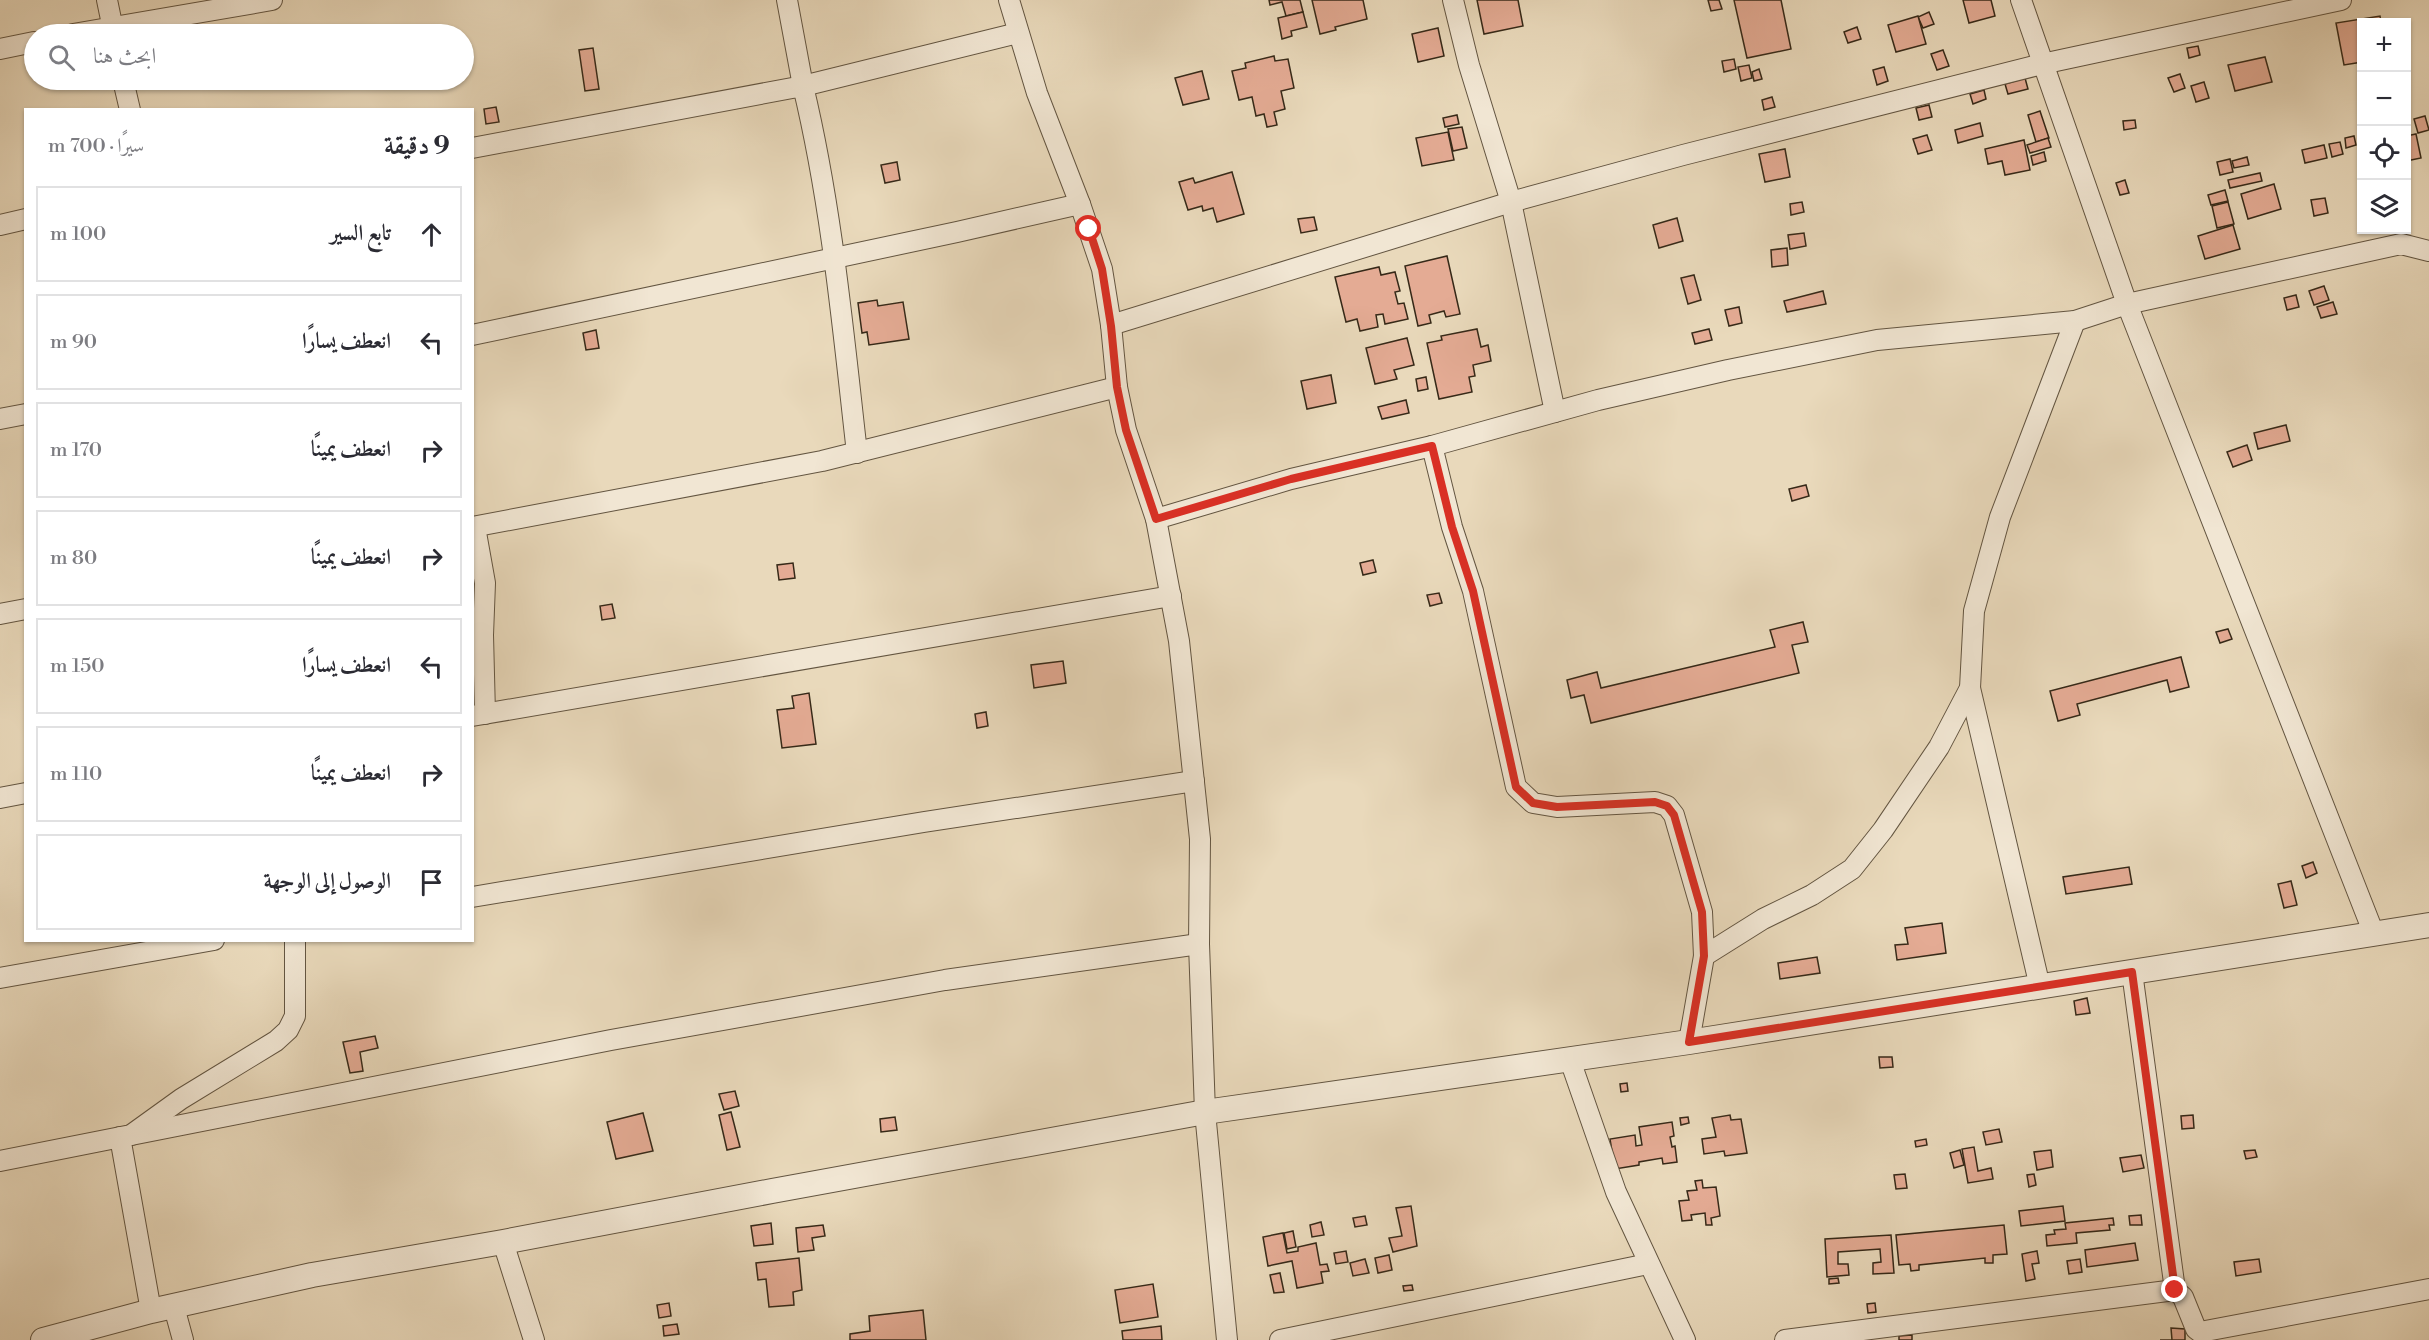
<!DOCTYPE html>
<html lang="ar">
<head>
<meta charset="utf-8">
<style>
	:root { --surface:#fff; --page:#f7f7f7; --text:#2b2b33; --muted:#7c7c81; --line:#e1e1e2 }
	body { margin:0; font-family:"Libre Bodoni",Amiri,serif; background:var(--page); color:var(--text); direction:rtl }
	.controls { position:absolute; right:18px; top:18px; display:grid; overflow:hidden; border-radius:0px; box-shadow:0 2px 4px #0004 }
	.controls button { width:54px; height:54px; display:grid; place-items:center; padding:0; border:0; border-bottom:2px solid var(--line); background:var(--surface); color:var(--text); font:30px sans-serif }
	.stop { position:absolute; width:18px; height:18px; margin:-14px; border:4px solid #d93025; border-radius:50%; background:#fff }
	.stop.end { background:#d93025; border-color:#fff; box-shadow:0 2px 6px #0008 }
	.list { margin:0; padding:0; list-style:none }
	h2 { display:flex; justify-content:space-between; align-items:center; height:78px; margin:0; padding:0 24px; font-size:26px }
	h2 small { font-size:20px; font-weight:400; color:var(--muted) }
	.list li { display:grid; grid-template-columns:39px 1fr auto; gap:18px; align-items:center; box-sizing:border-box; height:96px; margin:0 12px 12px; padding:0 12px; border:2px solid var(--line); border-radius:0px }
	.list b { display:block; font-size:22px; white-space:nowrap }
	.list em { font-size:20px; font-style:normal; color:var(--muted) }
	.icon { flex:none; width:33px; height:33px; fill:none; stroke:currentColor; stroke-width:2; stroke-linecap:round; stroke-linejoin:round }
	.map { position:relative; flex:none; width:2429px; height:1340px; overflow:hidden; direction:ltr }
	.search { position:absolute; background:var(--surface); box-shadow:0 2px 4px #0004; left:24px; top:24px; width:450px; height:66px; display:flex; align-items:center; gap:15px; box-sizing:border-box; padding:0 21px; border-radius:33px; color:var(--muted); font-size:22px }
	.panel { position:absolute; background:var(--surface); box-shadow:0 2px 4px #0004; left:24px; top:108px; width:450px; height:834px; border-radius:0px; direction:rtl }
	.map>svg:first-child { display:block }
	.building { fill:#e4ab94; stroke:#362918; stroke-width:1.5 }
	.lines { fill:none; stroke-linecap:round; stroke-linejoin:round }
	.minor-casing { stroke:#635541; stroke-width:22 }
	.tertiary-casing { stroke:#635541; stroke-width:26 }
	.minor { stroke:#f1e6d3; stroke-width:20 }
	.tertiary { stroke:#f1e6d3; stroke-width:24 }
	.route { stroke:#d93025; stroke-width:8 }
</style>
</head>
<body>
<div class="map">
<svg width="2429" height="1340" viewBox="0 0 2429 1340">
	<rect width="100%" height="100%" fill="#e9d9bb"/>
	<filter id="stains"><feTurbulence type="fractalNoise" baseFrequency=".00333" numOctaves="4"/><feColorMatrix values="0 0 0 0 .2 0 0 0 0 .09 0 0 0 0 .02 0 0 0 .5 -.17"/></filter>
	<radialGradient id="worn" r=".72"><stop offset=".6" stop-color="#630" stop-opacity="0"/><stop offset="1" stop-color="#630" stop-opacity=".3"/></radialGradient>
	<g class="building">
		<path d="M1269 0H1300L1303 12 1286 16 1282 2 1270 5Z"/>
		<path d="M1312 0H1363L1367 19 1335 27 1336 30 1320 34Z"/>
		<path d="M1477 0H1518L1523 26 1484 34Z"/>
		<path d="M1708 0H1719L1722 9 1711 11Z"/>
		<path d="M1734 0H1781L1791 49 1747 58Z"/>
		<path d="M1963 0H1991L1995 16 1969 23Z"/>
		<path d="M1303 12 1307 27 1291 31 1292 36 1282 39 1278 18Z"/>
		<path d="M1929 12 1934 24 1923 28 1918 17Z"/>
		<path d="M1918 16 1926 44 1896 52 1888 25Z"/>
		<path d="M2380 16 2381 22H2362V62L2344 65 2336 23Z"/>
		<path d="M1857 27 1861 39 1848 43 1844 32Z"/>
		<path d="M1438 28 1444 56 1418 62 1412 34Z"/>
		<path d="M2198 46 2200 55 2189 58 2187 48Z"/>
		<path d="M593 48 599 89 585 91 579 50Z"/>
		<path d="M1943 50 1949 66 1937 70 1931 54Z"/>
		<path d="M1274 56 1275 61 1288 59 1294 88 1281 91 1285 109 1274 112 1277 125 1267 127 1264 114 1256 116 1252 97 1239 100 1232 71 1246 68 1245 63Z"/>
		<path d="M2265 57 2272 82 2235 91 2228 65Z"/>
		<path d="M1734 59 1736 69 1724 72 1722 61Z"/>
		<path d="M1749 65 1752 78 1741 81 1738 67Z"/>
		<path d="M1884 67 1888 81 1877 85 1873 70Z"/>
		<path d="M1759 69 1762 79 1754 81 1752 72Z"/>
		<path d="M1202 71 1209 99 1183 105 1175 78Z"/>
		<path d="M2180 74 2185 88 2174 92 2168 78Z"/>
		<path d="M2025 78 2028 89 2008 94 2005 84Z"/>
		<path d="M2204 82 2209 98 2196 102 2191 86Z"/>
		<path d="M1984 90 1986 99 1973 104 1970 94Z"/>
		<path d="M1772 97 1775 107 1764 110 1762 100Z"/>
		<path d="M1929 105 1932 117 1919 120 1916 108Z"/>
		<path d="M496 107 499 122 486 124 484 109Z"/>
		<path d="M2040 111 2049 138 2036 142 2028 115Z"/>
		<path d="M1457 115 1459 124 1445 127 1443 118Z"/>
		<path d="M2425 116 2429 130 2418 133 2414 119Z"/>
		<path d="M2135 120 2136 128 2124 130 2123 121Z"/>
		<path d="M1980 123 1983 136 1958 143 1955 130Z"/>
		<path d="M1462 127 1467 148 1453 151 1448 129Z"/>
		<path d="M1448 132 1454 160 1422 166 1416 138Z"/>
		<path d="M2416 134 2421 158 2406 161V136Z"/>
		<path d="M1927 135 1932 150 1918 154 1913 139Z"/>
		<path d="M2354 136 2356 145 2346 148 2345 138Z"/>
		<path d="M2048 138 2051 147 2030 153 2027 145Z"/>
		<path d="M2024 140 2030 170 2005 175 2002 161 1988 164 1985 149Z"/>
		<path d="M2340 142 2343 154 2332 157 2329 144Z"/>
		<path d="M2324 145 2327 158 2305 163 2302 150Z"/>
		<path d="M1785 149 1790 177 1765 182 1759 154Z"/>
		<path d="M2044 152 2046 161 2033 165 2031 156Z"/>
		<path d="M2247 157 2249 165 2234 168 2232 161Z"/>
		<path d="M2230 159 2233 172 2220 175 2217 162Z"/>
		<path d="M897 162 900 180 885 183 881 165Z"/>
		<path d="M1232 172 1244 214 1217 222 1213 208 1203 211 1202 206 1188 210 1179 182 1193 178 1195 183Z"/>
		<path d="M2260 173 2262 181 2230 188 2228 180Z"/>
		<path d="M2125 180 2129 193 2120 195 2116 183Z"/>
		<path d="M2274 184 2281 209 2248 219 2241 194Z"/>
		<path d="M2225 190 2228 201 2211 205 2208 195Z"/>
		<path d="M2325 198 2328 213 2314 216 2311 200Z"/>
		<path d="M1802 202 1804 212 1791 215 1790 204Z"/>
		<path d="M2228 202 2234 224 2217 228 2212 206Z"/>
		<path d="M1314 217 1317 230 1301 233 1298 219Z"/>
		<path d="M1677 218 1683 241 1659 248 1653 225Z"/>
		<path d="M2233 225 2240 249 2205 259 2198 236Z"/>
		<path d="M1804 233 1806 246 1790 249 1788 235Z"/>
		<path d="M1787 248 1788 265 1772 267 1771 250Z"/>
		<path d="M1447 256 1460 314 1446 317 1444 311 1429 315 1431 323 1418 326 1405 266Z"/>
		<path d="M1379 267 1381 275 1395 272 1400 291 1395 292 1398 304 1404 303 1408 319 1385 324 1383 314 1376 315 1378 327 1360 331 1357 319 1346 322 1335 277Z"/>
		<path d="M1694 275 1701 300 1688 304 1681 278Z"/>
		<path d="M2324 286 2329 300 2314 305 2309 291Z"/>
		<path d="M1823 291 1826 304 1787 312 1784 301Z"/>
		<path d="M2296 295 2299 307 2287 310 2284 298Z"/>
		<path d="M877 300 878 306 903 302 909 339 869 345 867 332 862 333 858 303Z"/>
		<path d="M2333 302 2337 314 2321 318 2317 307Z"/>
		<path d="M1739 307 1742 323 1729 326 1725 310Z"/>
		<path d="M1477 329 1481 347 1488 345 1491 361 1473 365 1475 376 1469 377 1472 392 1439 399 1427 343 1442 340 1441 336Z"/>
		<path d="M1709 329 1712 340 1695 344 1692 333Z"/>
		<path d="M596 330 599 348 586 350 583 333Z"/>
		<path d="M1407 338 1414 365 1394 370 1397 379 1375 384 1366 348Z"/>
		<path d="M1331 375 1336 403 1307 409 1301 381Z"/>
		<path d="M1426 377 1428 389 1418 391 1416 379Z"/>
		<path d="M1406 400 1409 413 1382 419 1378 407Z"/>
		<path d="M2286 425 2290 441 2258 449 2254 433Z"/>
		<path d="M2247 445 2252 460 2233 467 2227 452Z"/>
		<path d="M1806 485 1809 496 1792 501 1789 489Z"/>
		<path d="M1373 560 1376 572 1363 575 1360 563Z"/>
		<path d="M793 563 795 578 779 580 777 565Z"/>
		<path d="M1439 593 1442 603 1430 606 1427 595Z"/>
		<path d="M612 604 615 618 602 620 600 606Z"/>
		<path d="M1803 622 1808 642 1792 645 1799 673 1591 723 1584 695 1571 698 1567 680 1597 672 1601 688 1775 647 1770 630Z"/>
		<path d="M2228 629 2232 639 2220 643 2216 632Z"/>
		<path d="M2181 657 2189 687 2170 692 2167 680 2077 704 2080 715 2058 721 2050 691Z"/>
		<path d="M1063 661 1066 683 1034 688 1031 665Z"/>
		<path d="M809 693 816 744 782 748 777 710 794 708 792 696Z"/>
		<path d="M986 712 988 726 977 728 975 714Z"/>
		<path d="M2313 862 2317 873 2306 878 2302 866Z"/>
		<path d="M2129 867 2132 884 2066 894 2063 877Z"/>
		<path d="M2291 881 2297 905 2284 908 2278 884Z"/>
		<path d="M1942 923 1946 953 1897 960 1895 945 1908 944 1905 928Z"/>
		<path d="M1817 957 1820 973 1780 979 1778 963Z"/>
		<path d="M2087 998 2090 1013 2076 1015 2074 1001Z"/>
		<path d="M375 1036 378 1048 360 1052 363 1071 350 1073 343 1042Z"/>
		<path d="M1879 1057H1892L1893 1067 1880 1068Z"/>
		<path d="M1627 1083 1628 1091 1621 1092 1620 1084Z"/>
		<path d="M735 1091 739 1106 724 1110 719 1094Z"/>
		<path d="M731 1112 740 1147 727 1150 719 1115Z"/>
		<path d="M643 1113 653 1151 616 1159 607 1122Z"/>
		<path d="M1730 1115 1731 1120 1741 1119 1747 1153 1725 1156 1724 1151 1704 1154 1702 1139 1716 1137 1712 1118Z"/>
		<path d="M2193 1115 2194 1128 2182 1129 2181 1116Z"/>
		<path d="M895 1117 897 1130 881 1132 880 1119Z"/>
		<path d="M1688 1117 1689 1123 1681 1125 1680 1118Z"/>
		<path d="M1672 1122 1674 1136 1670 1137 1672 1147 1675 1146 1677 1162 1663 1164 1662 1158 1639 1162V1165L1615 1169 1610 1139 1635 1135 1636 1146 1642 1145 1639 1127Z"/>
		<path d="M1999 1129 2002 1142 1986 1145 1983 1132Z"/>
		<path d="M1926 1139 1927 1145 1916 1147 1915 1141Z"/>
		<path d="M1974 1147 1978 1171 1991 1168 1993 1179 1968 1183 1962 1149Z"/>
		<path d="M1960 1150 1964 1165 1954 1168 1950 1153Z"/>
		<path d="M2051 1150 2053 1167 2037 1170 2034 1152Z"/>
		<path d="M2255 1150 2257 1157 2246 1159 2244 1151Z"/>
		<path d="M2141 1155 2144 1168 2123 1172 2120 1158Z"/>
		<path d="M1905 1174 1907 1188 1896 1189 1894 1175Z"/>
		<path d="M2034 1174 2036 1185 2029 1187 2027 1175Z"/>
		<path d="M1702 1180 1703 1188 1716 1187 1720 1216 1711 1218 1712 1225H1706L1705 1213 1691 1215 1692 1220 1682 1221 1679 1201 1689 1200 1687 1191 1697 1190 1695 1181Z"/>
		<path d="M1411 1206 1417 1246 1393 1252 1389 1238 1402 1236 1396 1208Z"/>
		<path d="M2063 1206 2065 1221 2021 1226 2019 1211Z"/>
		<path d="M2141 1215 2142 1225H2130L2129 1216Z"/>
		<path d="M1365 1216 1367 1225 1355 1227 1353 1218Z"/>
		<path d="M2113 1218 2114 1225H2109L2110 1230 2076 1233 2077 1243 2047 1246 2046 1235 2055 1234 2054 1230 2066 1229 2065 1223Z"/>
		<path d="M1321 1222 1324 1235 1312 1237 1310 1225Z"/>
		<path d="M771 1223 773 1244 754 1246 751 1226Z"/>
		<path d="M823 1225 825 1236 812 1238 814 1250 798 1252 796 1228Z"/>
		<path d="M2004 1225 2007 1254 1993 1255V1263H1985V1258L1919 1265V1270L1911 1271 1910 1264 1899 1265 1896 1235Z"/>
		<path d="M1293 1231 1296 1247 1287 1249 1284 1233Z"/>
		<path d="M1283 1233 1287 1253 1298 1251V1247L1316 1243 1320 1265 1327 1264 1329 1271 1321 1272 1323 1283 1297 1288 1292 1261 1268 1266 1263 1237Z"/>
		<path d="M1891 1235 1894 1273 1873 1274V1263L1881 1262 1880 1249 1838 1252V1264H1848L1849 1275 1827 1277 1825 1239Z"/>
		<path d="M2135 1243 2138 1260 2087 1267 2085 1250Z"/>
		<path d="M1346 1251 1348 1262 1336 1264 1334 1253Z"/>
		<path d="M2037 1251 2039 1263 2032 1264 2035 1279 2026 1281 2022 1254Z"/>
		<path d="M1389 1255 1392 1270 1378 1273 1375 1258Z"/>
		<path d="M799 1258 802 1290 793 1292 794 1305 769 1307 766 1279 758 1280 756 1263Z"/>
		<path d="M1365 1259 1369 1273 1353 1276 1350 1263Z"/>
		<path d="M2080 1259 2082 1272 2069 1274 2067 1261Z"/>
		<path d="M2259 1259 2261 1272 2236 1276 2234 1262Z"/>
		<path d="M1280 1273 1284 1292 1274 1293 1270 1275Z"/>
		<path d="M1838 1278 1839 1283 1829 1284V1279Z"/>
		<path d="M1153 1284 1158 1317 1120 1323 1115 1290Z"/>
		<path d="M1412 1285 1413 1290 1404 1291 1403 1286Z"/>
		<path d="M669 1303 671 1316 659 1318 657 1305Z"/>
		<path d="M1875 1303 1876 1312 1868 1313 1867 1304Z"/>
		<path d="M923 1310 926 1340H850V1334L870 1331 869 1316Z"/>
		<path d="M677 1324 679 1334 664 1336 663 1326Z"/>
		<path d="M1161 1326 1162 1340H1123L1122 1331Z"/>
		<path d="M2171 1328 2185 1329V1340H2160H2172Z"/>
		<path d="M1912 1335V1340H1899V1336Z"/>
	</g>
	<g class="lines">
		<g class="minor-casing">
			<g id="minor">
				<path d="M107 0 114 34"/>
				<path d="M787 0 803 86 1018 33"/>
				<path d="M1009 0 1037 93 1080 204 1102 269 1111 325 1117 387 1126 430 1156 519 1179 641 1200 839 1199 944 1205 1112 1227 1340"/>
				<path d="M1453 0 1469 65 1511 202 1555 412"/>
				<path d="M2021 0 2127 304 2374 934"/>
				<path d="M73 34 272 0"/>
				<path d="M0 49 34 42"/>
				<path d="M123 80 130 110"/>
				<path d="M472 148 803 86C832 207 843 330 857 453"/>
				<path d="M0 225 26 219"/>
				<path d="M1111 325 1511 202 1683 155 2042 64 2341 0"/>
				<path d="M472 335 957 232 1080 204"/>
				<path d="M0 419 26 414"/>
				<path d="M1432 446 1452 527 1473 591 1516 787 1533 803 1557 807 1655 802 1667 806 1674 815 1702 912 1704 956"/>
				<path d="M1156 519 1291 479 1432 446 1598 400 1728 370 1877 340 2075 321 2127 304 2401 244 2429 251"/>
				<path d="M472 527 822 461 1117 387"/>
				<path d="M475 527 485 583 483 635 485 714"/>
				<path d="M0 614 26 609"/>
				<path d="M1970 688 2040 987"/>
				<path d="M472 716 1171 596"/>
				<path d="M0 798 26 793"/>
				<path d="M472 897 924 822 1194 781"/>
				<path d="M2132 972 2175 1290 2183 1297 2196 1329 2200 1332 2429 1289"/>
				<path d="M0 978 214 940"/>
				<path d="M1689 1042 1704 956 1763 919 1812 895 1852 869 1883 830 1939 747 1970 688 1974 611 2000 517 2075 321"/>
				<path d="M1570 1060 1616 1192 1685 1340"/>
				<path d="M131 1135 611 1040 945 980 1199 944"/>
				<path d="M120 1137 151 1311"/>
				<path d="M0 1161 131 1135 181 1099 276 1041 288 1030 295 1016V940"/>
				<path d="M503 1242 534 1340"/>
				<path d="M174 1307 183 1340"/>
				<path d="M1280 1340 1648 1264"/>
				<path d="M1785 1340 2175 1290"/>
			</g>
		</g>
		<g class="tertiary-casing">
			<path id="tertiary" d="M43 1340 151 1311 312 1275 503 1242 772 1191 1205 1112 1689 1042 2429 925"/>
		</g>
		<use href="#minor" class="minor"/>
		<use href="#tertiary" class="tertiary"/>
	</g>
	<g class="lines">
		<path class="route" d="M1089 229 1102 269 1111 326 1117 387 1126 430 1156 519 1291 479 1432 446 1452 527 1473 591 1516 787 1533 803 1557 807 1655 802 1667 806 1674 815 1702 912 1704 956 1689 1042 2132 972 2175 1290"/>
	</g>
	<rect width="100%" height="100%" filter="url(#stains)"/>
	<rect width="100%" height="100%" fill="url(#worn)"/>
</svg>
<div class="controls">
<button>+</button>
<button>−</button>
<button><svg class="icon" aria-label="locate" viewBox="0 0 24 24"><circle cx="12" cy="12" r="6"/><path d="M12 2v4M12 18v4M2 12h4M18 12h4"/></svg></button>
<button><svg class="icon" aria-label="layers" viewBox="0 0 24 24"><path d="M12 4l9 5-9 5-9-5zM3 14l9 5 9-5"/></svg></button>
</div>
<div class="stop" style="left:1089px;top:229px"></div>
<div class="stop end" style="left:2175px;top:1290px"></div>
<div class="search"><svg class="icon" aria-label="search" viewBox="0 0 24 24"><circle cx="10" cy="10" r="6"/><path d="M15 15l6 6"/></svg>ابحث هنا</div>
<section class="panel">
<h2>9 دقيقة<small>سيرًا · 700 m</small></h2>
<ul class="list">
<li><svg class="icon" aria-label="ahead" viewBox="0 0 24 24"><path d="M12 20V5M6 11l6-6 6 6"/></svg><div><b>تابع السير</b></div><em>100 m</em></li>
<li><svg class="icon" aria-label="left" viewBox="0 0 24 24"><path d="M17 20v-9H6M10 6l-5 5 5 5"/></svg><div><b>انعطف يسارًا</b></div><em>90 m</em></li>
<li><svg class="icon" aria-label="right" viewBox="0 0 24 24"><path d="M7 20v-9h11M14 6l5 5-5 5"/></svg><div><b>انعطف يمينًا</b></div><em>170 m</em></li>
<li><svg class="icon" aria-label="right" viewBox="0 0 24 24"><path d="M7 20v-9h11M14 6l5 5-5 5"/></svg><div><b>انعطف يمينًا</b></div><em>80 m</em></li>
<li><svg class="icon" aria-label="left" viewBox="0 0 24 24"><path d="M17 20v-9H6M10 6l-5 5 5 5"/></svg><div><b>انعطف يسارًا</b></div><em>150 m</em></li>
<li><svg class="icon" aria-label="right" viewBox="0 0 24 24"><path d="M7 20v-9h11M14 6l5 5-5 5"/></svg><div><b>انعطف يمينًا</b></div><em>110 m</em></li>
<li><svg class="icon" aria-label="arrive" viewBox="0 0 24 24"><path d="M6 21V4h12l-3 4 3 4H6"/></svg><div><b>الوصول إلى الوجهة</b></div></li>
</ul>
</section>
</div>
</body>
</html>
